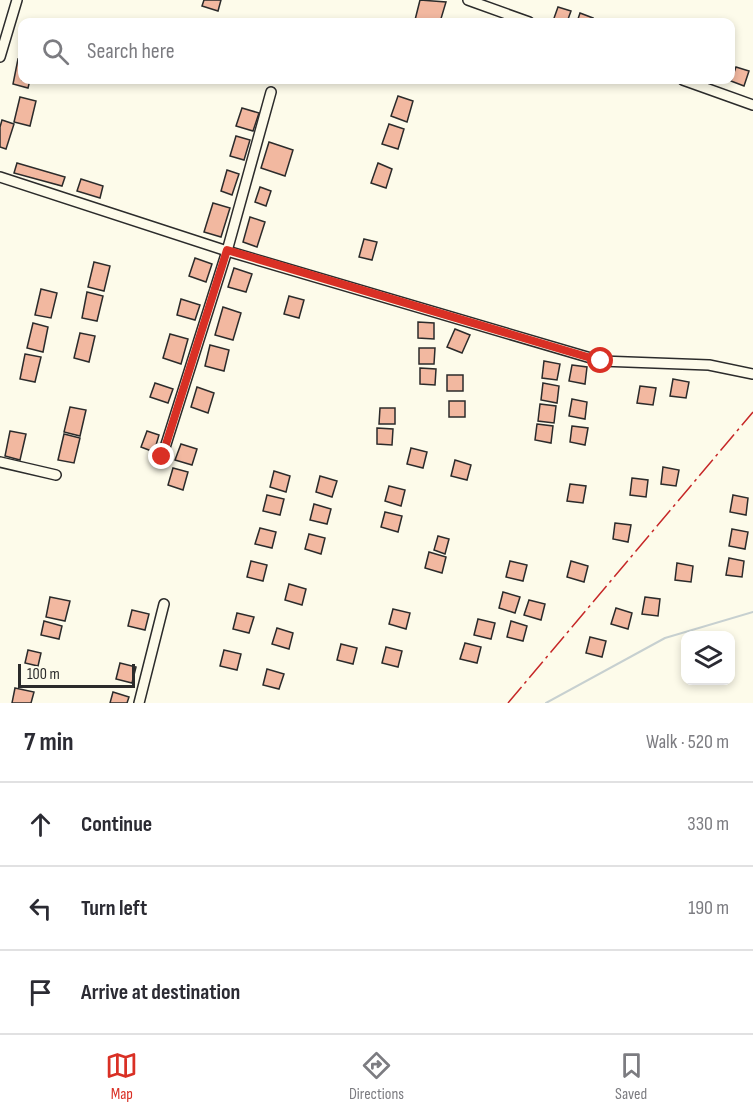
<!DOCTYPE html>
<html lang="en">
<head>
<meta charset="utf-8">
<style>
	:root { --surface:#fff; --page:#f2f2f3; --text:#2b2b33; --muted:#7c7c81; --line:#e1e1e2; --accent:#d93025 }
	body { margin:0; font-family:"Sofia Sans Condensed",sans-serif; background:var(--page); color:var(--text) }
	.controls { position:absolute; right:18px; bottom:18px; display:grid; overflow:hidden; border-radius:12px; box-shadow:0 3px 9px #0003 }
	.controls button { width:54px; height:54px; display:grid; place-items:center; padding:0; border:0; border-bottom:2px solid var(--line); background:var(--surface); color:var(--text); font:30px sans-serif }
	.scale { position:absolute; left:18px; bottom:15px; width:117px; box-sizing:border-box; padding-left:6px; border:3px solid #2b2b2b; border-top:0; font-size:16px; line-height:21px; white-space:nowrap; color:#2b2b2b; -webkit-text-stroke:4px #fdfbea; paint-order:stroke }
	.stop { position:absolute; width:18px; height:18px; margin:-14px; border:4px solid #d93025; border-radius:50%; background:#fff }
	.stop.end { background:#d93025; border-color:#fff; box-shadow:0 2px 6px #0008 }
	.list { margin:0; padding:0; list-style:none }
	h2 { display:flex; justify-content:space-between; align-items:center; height:78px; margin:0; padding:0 24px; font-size:26px }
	h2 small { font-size:20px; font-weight:400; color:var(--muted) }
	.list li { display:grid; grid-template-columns:39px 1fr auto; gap:18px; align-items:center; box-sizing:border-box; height:84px; padding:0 24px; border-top:2px solid var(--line) }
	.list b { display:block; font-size:22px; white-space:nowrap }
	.list em { font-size:20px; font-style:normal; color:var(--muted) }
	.icon { flex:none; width:33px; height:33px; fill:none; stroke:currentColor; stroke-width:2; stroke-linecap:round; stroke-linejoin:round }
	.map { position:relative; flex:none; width:753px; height:703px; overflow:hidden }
	.search { position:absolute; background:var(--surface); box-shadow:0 3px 9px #0003; left:18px; right:18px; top:18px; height:66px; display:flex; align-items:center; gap:15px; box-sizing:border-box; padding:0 21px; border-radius:12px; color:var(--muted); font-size:22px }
	.sheet { height:330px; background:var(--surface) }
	nav { display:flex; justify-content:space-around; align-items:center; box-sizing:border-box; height:84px; border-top:2px solid var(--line); background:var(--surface); font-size:16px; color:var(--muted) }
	nav a { display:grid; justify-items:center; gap:3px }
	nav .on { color:var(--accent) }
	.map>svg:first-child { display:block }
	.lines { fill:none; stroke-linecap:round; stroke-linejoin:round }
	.stream { stroke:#c7d0d0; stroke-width:2 }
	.building { fill:#f2b8a0; stroke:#2b2b2b; stroke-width:1.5 }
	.minor-casing { stroke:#2b2b2b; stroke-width:12 }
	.minor { stroke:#fdfbea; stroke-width:9 }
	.power { stroke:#c62828; stroke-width:1.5; stroke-dasharray:21 4.5 3 4.5; stroke-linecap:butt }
	.route { stroke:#d93025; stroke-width:8 }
</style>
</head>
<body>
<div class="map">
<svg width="753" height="703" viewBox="0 0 753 703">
	<rect width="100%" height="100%" fill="#fdfbea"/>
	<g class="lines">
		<path class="stream" d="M546 703 665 638 753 612"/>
	</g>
	<g class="building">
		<path d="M204 0H221L218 11 202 6Z"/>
		<path d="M420 0 446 2 440 22H425L415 20Z"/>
		<path d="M558 7 571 11 567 22 553 21Z"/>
		<path d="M580 13 593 18 591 22H577Z"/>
		<path d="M18 59 22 60V80H30L28 88 13 84Z"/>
		<path d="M736 67 749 71 744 86 731 81Z"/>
		<path d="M398 96 413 101 407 122 391 116Z"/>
		<path d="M20 97 36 101 30 126 14 122Z"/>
		<path d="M242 108 259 113 253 131 236 126Z"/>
		<path d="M2 120 14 124 6 149 0 147V127Z"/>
		<path d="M389 124 404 129 398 149 382 144Z"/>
		<path d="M236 136 250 140 244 160 230 156Z"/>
		<path d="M269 142 293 150 285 176 261 168Z"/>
		<path d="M17 163 65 177 62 186 14 173Z"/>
		<path d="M378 163 392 169 386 188 371 183Z"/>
		<path d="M227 170 239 174 232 195 221 191Z"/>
		<path d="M81 179 103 186 100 198 77 191Z"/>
		<path d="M260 187 271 191 266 206 255 202Z"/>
		<path d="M213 203 230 208 221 237 204 232Z"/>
		<path d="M250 217 265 222 257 247 243 242Z"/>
		<path d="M364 239 377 242 372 260 359 257Z"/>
		<path d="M195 258 212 264 206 282 189 276Z"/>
		<path d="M94 262 110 266 104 291 88 287Z"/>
		<path d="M234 268 252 274 246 292 228 287Z"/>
		<path d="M41 289 57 293 51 318 35 315Z"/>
		<path d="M87 292 103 296 97 321 82 318Z"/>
		<path d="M289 296 304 300 299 318 284 314Z"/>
		<path d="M181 299 200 305 195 320 177 315Z"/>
		<path d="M223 307 241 313 233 340 215 335Z"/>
		<path d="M418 322 434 323V339L418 338Z"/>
		<path d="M33 323 48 327 43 352 27 348Z"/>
		<path d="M455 329 470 335 462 353 447 347Z"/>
		<path d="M80 333 95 336 89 362 74 358Z"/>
		<path d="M170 334 188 339 181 364 163 358Z"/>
		<path d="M210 345 229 350 224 371 205 366Z"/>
		<path d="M419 348H435L434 364H419Z"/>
		<path d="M25 354 41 357 35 382 20 379Z"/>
		<path d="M544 361 560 364 557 380 542 378Z"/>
		<path d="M572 365 587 367 585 384 569 381Z"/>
		<path d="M420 368 436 369 435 385 420 384Z"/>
		<rect x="447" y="375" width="16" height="16"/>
		<path d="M673 379 689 382 686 398 670 396Z"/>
		<path d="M155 383 173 389 168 403 150 397Z"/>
		<path d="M543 383 559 386 557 403 541 400Z"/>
		<path d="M640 386 656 388 653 405 637 403Z"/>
		<path d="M197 387 214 393 208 413 191 407Z"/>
		<path d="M572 399 587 402 585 419 569 416Z"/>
		<rect x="449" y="401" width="16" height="16"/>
		<path d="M540 404 556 406 554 423 538 421Z"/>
		<path d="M70 407 86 410 80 436 64 432Z"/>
		<path d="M380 408H395V424H379Z"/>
		<path d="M537 424 553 426 551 443 535 440Z"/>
		<path d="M572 426 588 428 585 445 570 442Z"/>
		<path d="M377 428 393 429 392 445 377 444Z"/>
		<path d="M10 431 26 434 20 460 5 456Z"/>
		<path d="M147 431 159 435 154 452 141 447Z"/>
		<path d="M64 434 80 438 74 463 58 460Z"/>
		<path d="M181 444 197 449 192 465 175 460Z"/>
		<path d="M411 448 427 452 423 468 407 464Z"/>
		<path d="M455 460 471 465 467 480 451 476Z"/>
		<path d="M663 467 679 470 676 486 661 484Z"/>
		<path d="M173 468 188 472 183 490 168 485Z"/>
		<path d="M274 471 290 476 286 492 270 487Z"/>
		<path d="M320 476 337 481 332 497 316 492Z"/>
		<path d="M632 478 648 480 646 497 630 495Z"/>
		<path d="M570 484 586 486 583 503 567 501Z"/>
		<path d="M389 486 405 490 401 506 385 501Z"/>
		<path d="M267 495 284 499 280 515 263 511Z"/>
		<path d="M733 495 748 498 746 515 730 512Z"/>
		<path d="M314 504 331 509 327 524 310 520Z"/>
		<path d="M385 512 402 516 398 532 381 527Z"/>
		<path d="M615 523 631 525 628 542 613 539Z"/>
		<path d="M260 528 276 532 272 548 255 544Z"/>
		<path d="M732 529 748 532 745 549 729 546Z"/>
		<path d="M309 534 325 538 321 554 305 549Z"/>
		<path d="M438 536 449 539 445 554 434 550Z"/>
		<path d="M429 552 446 557 442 573 425 568Z"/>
		<path d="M729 558 744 561 742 577 726 575Z"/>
		<path d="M251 561 267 565 263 581 247 577Z"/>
		<path d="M510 561 527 565 523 581 506 577Z"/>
		<path d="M571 561 588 566 584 582 567 577Z"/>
		<path d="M677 563 693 566 691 582 675 580Z"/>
		<path d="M289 584 306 589 302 605 285 600Z"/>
		<path d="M503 592 520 597 515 613 499 608Z"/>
		<path d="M50 597 70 601 65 621 46 617Z"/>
		<path d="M645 597 660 599 658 616 642 614Z"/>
		<path d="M529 600 545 604 541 620 524 615Z"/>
		<path d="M616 608 632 613 628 629 611 624Z"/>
		<path d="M393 609 410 613 406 629 389 624Z"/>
		<path d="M132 610 149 614 145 630 128 626Z"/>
		<path d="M237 613 254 617 249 633 233 629Z"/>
		<path d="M478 619 495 623 491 639 474 635Z"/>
		<path d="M44 621 62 626 59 639 41 635Z"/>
		<path d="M511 621 527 626 523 641 507 637Z"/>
		<path d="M277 628 293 633 289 649 272 644Z"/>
		<path d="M590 637 606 641 602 657 586 653Z"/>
		<path d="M465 643 481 647 477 663 460 659Z"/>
		<path d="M341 644 357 648 353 664 337 660Z"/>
		<path d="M386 647 402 651 398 667 382 663Z"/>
		<path d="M28 650 41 653 38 666 25 663Z"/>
		<path d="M224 650 241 654 237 670 220 666Z"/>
		<path d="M120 663 136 667 132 683 116 679Z"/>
		<path d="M267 669 284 674 279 689 263 685Z"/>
		<path d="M15 688 34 692 31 703H12Z"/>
		<path d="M113 692 129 697 127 703H110Z"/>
	</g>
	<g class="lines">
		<g class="minor-casing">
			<g id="minor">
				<path d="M468 0 529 22"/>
				<path d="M0 57 17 0"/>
				<path d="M683 80 753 105"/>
				<path d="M0 177 227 251 601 361 709 365 753 374"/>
				<path d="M162 457 227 251 271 92"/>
				<path d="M0 462 56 475"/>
				<path d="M139 703 164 604"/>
			</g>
		</g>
		<use href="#minor" class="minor"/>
		<path class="power" d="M508 703 753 412"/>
	</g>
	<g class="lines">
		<path class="route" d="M162 457 227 250 601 361"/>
	</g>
</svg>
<div class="controls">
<button><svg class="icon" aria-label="layers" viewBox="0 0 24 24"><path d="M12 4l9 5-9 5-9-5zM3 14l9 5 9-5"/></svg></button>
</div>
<div class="scale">100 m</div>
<div class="stop" style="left:601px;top:361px"></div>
<div class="stop end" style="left:162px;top:457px"></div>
<div class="search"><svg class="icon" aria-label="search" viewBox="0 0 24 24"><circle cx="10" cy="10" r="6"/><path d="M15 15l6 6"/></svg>Search here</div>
</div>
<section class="sheet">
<h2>7 min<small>Walk · 520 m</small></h2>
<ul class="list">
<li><svg class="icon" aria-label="ahead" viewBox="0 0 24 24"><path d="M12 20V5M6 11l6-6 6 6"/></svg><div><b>Continue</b></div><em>330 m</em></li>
<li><svg class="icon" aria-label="left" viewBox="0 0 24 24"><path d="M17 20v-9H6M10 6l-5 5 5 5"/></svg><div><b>Turn left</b></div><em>190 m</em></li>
<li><svg class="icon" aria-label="arrive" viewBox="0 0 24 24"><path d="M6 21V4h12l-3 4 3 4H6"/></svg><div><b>Arrive at destination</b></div></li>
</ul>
</section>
<nav>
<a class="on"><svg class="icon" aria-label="map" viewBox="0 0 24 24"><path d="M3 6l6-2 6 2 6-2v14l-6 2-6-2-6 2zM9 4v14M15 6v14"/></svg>Map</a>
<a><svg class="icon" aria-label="directions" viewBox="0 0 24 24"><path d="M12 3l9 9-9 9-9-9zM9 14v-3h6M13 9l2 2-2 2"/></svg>Directions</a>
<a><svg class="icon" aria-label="saved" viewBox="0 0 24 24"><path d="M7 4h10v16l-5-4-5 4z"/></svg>Saved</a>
</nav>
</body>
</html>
